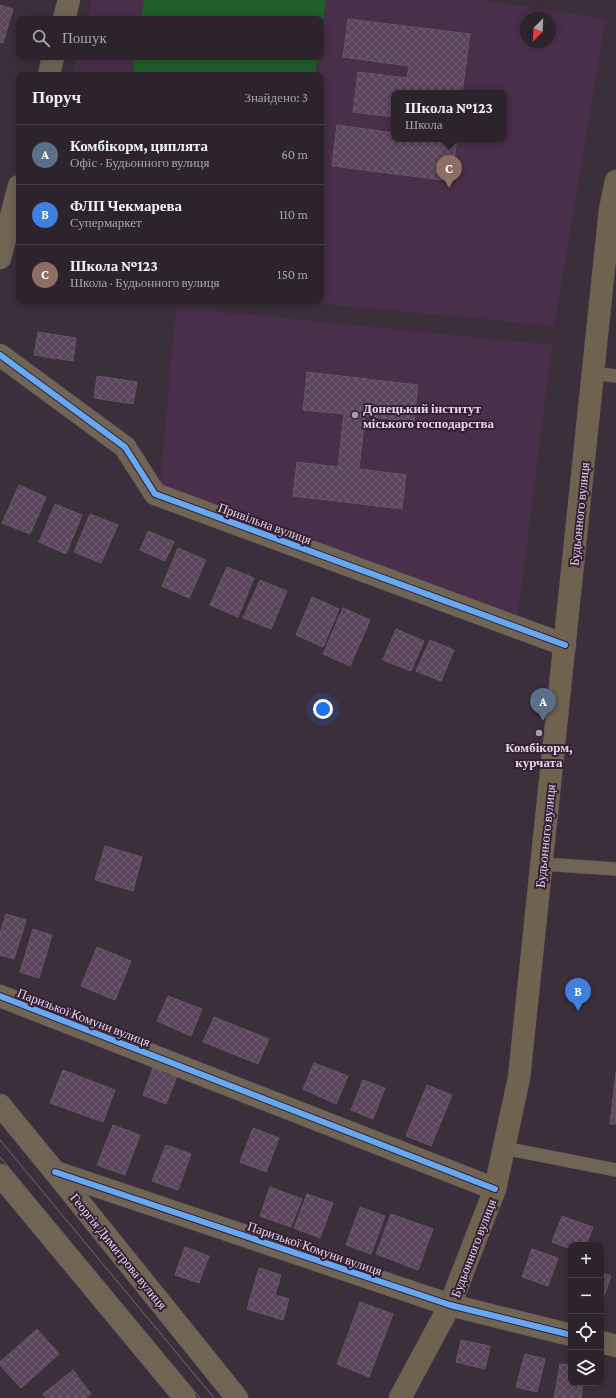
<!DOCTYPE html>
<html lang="uk">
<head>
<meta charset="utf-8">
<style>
	:root { --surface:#2c232c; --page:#342b34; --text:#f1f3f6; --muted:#a6a4a9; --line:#484048; --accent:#db2777 }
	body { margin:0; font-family:"Crimson Pro",serif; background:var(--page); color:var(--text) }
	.controls { position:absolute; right:12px; bottom:12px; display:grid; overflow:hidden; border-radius:8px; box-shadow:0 2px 10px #0003 }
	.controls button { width:36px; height:36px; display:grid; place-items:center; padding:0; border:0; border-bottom:1px solid var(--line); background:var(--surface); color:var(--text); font:20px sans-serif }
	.compass { position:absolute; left:520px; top:12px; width:36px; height:36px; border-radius:50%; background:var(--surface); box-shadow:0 2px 10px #0003; rotate:204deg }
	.you { position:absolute; left:323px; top:709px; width:14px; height:14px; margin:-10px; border:3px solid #fff; border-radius:50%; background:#1a73e8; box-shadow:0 0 0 6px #1a73e833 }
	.badge { display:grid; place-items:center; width:26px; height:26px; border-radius:50%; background:var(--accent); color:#fff; font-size:13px; font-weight:700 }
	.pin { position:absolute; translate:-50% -33px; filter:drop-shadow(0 1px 2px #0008) }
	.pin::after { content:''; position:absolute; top:21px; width:14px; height:12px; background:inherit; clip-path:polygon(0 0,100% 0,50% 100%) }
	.popup { position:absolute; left:391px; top:90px; width:116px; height:52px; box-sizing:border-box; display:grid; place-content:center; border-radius:8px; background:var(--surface); filter:drop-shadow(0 1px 3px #0005); font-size:13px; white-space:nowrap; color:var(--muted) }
	.popup b { font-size:15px; color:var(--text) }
	.popup::after { content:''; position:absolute; left:50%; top:100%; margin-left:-8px; border:8px solid transparent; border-top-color:var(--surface) }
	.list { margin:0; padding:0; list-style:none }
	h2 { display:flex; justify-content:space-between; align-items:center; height:52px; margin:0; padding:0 16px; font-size:17px }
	h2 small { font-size:13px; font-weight:400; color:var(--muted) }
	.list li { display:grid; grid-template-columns:26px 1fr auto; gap:12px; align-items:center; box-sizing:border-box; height:60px; padding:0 16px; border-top:1px solid var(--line) }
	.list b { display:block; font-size:15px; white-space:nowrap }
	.list p { margin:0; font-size:13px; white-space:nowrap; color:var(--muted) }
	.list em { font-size:13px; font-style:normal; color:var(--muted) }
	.icon { flex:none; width:22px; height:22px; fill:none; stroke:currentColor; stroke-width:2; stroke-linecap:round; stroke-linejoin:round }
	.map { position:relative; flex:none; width:616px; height:1398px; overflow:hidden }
	.search { position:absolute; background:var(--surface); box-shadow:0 2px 10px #0003; left:16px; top:16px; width:308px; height:44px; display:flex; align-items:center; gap:10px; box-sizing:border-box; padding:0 14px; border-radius:8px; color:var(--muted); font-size:15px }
	.panel { position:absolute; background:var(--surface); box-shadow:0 2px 10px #0003; left:16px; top:72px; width:308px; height:232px; border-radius:8px }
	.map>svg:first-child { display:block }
	.built { fill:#492f4a; fill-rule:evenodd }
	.green { fill:#205e29 }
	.building { fill:url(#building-cross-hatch); stroke:#625762 }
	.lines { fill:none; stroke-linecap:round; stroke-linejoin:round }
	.service-casing { stroke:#594e59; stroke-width:14 }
	.minor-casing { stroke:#594e59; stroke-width:23 }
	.tertiary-casing { stroke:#594e59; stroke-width:23 }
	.secondary-casing { stroke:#594e59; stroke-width:23 }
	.service { stroke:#706454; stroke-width:13 }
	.minor { stroke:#706454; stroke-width:22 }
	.tertiary { stroke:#706454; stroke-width:22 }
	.secondary { stroke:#6f624e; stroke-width:22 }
	.tram { stroke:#736a5e; stroke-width:1 }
	.cycleway-casing { stroke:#351f36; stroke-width:8 }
	.cycleway { stroke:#66a8f1; stroke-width:6 }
	.poi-dot { fill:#a99ba9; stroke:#351f36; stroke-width:1.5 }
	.labels { text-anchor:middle; stroke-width:4; stroke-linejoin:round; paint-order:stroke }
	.poi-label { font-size:13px; font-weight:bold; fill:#e4d5e4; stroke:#351f36; text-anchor:start }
	.street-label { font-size:13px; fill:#e4d5e4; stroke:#351f36 }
</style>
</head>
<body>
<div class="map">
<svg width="616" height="1398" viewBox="0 0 616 1398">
	<defs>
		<pattern id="building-cross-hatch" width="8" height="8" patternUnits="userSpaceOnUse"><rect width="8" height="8" fill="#5a445b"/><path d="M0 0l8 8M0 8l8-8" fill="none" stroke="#725e72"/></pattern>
	</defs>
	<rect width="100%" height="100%" fill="#3b2f3b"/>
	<g class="built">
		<path d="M92 0H483L606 19 554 326 291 301H321V75H72L77 57H321V19H87ZM526 18H550V42H526ZM394 93H504V139H394Z"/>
		<path d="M176 307 552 345 518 615 160 485Z"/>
	</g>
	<g class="green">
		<path d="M144 0H326L321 35V19H141Z"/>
		<path d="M135 57H318L315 75H133Z"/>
	</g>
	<g class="building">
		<path d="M0 5 13 9 3 43 0 42Z"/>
		<path d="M348 19 470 34 462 93H394V117L353 112 358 72 407 78 409 66 343 57Z"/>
		<path d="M337 125 394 133V139H457L451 181 332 166Z"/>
		<path d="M38 332 76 338 73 361 34 355Z"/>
		<path d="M307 372 418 385 414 422 365 416 359 469 406 475 402 509 293 496 297 462 338 467 344 414 303 410Z"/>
		<path d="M97 376 137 382 133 404 94 398Z"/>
		<path d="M19 485 46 497 30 534 2 523Z"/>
		<path d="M55 504 82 515 66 554 39 542Z"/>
		<path d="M90 514 118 525 101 563 74 552Z"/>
		<path d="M148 531 174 542 165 561 140 550Z"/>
		<path d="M178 548 206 560 189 598 162 586Z"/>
		<path d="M227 567 254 578 238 617 210 605Z"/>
		<path d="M260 580 287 591 271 629 243 618Z"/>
		<path d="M312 597 339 609 323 647 296 635Z"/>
		<path d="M343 608 370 620 350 666 323 654Z"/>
		<path d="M396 629 424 641 411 671 383 660Z"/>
		<path d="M430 640 454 650 441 681 416 671Z"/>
		<path d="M105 846 142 857 133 891 95 880Z"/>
		<path d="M6 914 26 920 14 959 0 955V933Z"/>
		<path d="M33 929 52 935 39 978 20 972Z"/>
		<path d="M97 947 131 961 115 1000 81 986Z"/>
		<path d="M168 996 202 1009 191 1036 157 1021Z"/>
		<path d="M214 1017 269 1039 258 1064 203 1042Z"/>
		<path d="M314 1063 348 1076 336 1104 303 1089Z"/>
		<path d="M153 1068 177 1076 166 1104 143 1095Z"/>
		<path d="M63 1070 115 1090 103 1122 50 1103Z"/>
		<path d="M616 1072V1124H610Z"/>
		<path d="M363 1080 385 1088 373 1119 351 1110Z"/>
		<path d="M427 1085 452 1095 431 1146 406 1136Z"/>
		<path d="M113 1125 140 1135 125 1175 97 1165Z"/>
		<path d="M253 1128 279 1138 266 1172 240 1162Z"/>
		<path d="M166 1145 191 1154 178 1190 152 1181Z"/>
		<path d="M270 1187 302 1199 291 1227 260 1216Z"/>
		<path d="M307 1194 333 1203 320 1238 294 1228Z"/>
		<path d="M360 1207 385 1216 371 1254 346 1245Z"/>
		<path d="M391 1214 433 1229 418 1270 376 1254Z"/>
		<path d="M562 1216 593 1227 586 1245H571V1249L552 1242Z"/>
		<path d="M185 1247 209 1256 199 1283 175 1275Z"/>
		<path d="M532 1249 558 1258 548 1286 522 1277Z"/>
		<path d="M259 1268 281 1275 275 1295 289 1299 283 1320 247 1309Z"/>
		<path d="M601 1272 611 1276 601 1305Z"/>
		<path d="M360 1302 393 1314 369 1377 337 1364Z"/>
		<path d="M37 1329 59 1354 21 1388 0 1365V1362Z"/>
		<path d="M461 1340 490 1346 485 1369 456 1362Z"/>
		<path d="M525 1354 545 1359 537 1392 516 1387Z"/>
		<path d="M560 1364 571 1365V1383H583L581 1398H554Z"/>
		<path d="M73 1370 91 1394 86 1398H46L43 1394Z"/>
	</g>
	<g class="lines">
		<g class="service-casing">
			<g id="service">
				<path d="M593 373 616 376"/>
				<path d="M542 864 616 869"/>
				<path d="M504 1148 616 1170"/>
			</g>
		</g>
		<g class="minor-casing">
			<g id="minor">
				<path d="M64 19 69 0"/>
				<path d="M49 75 53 57"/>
				<path d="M0 258 19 186"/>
				<path d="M0 355 125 447 155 494 565 645"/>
				<path d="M0 996 495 1189"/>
				<path d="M55 1172 450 1305 571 1335"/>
				<path d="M601 1342 616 1346"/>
			</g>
		</g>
		<g class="tertiary-casing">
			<g id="tertiary">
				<path d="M0 1105 55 1172 237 1398"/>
				<path d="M0 1175 185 1398"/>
			</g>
		</g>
		<g class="secondary-casing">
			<path id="secondary" d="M400 1398 450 1305 495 1189 519 1078 610 210 616 181"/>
		</g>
		<use href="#service" class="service"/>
		<use href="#minor" class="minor"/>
		<use href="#tertiary" class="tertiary"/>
		<use href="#secondary" class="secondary"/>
		<g class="tram">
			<path d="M0 1140 214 1398"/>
			<path d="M0 1157 200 1398"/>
		</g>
		<g class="cycleway-casing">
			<g id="cycleway">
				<path d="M0 355 125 447 155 494 565 645"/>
				<path d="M0 996 495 1189"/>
				<path d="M55 1172 450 1305 571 1335"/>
			</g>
		</g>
		<use href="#cycleway" class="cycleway"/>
	</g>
	<g class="poi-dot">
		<circle cx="355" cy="415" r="4"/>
		<circle cx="539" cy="733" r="4"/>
	</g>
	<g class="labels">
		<g class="poi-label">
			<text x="363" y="413">Донецький інститут<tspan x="363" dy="15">міського господарства</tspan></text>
			<text x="539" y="752" text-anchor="middle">Комбікорм,<tspan x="539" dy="15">курчата</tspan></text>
		</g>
		<g class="street-label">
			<text transform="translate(579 514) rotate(-84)" y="5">Будьонного вулиця</text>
			<text transform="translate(265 523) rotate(20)" y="5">Привільна вулиця</text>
			<text transform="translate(545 836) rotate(-84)" y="5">Будьонного вулиця</text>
			<text transform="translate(84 1017) rotate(21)" y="5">Паризької Комуни вулиця</text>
			<text transform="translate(315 1248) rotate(19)" y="5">Паризької Комуни вулиця</text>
			<text transform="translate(473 1248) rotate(-69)" y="5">Будьонного вулиця</text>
			<text transform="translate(119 1251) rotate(51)" y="5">Георгія Димитрова вулиця</text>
		</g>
	</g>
</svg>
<div class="controls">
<button>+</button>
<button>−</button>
<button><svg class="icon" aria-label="locate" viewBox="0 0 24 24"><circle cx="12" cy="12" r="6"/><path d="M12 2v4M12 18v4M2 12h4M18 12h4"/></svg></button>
<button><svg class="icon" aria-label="layers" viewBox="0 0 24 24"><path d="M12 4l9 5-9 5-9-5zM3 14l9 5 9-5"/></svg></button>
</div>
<svg class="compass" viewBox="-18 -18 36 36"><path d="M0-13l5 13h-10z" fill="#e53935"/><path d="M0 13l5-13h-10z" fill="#a6a4a9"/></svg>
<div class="you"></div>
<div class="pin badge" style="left:543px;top:721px;background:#5c6f8a">A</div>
<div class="pin badge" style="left:578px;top:1011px;background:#3f7fe0">B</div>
<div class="pin badge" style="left:449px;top:188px;background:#8d6e63">C</div>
<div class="popup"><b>Школа №123</b>Школа</div>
<div class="search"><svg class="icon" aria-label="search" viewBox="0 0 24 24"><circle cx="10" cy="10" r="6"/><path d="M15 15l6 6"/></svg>Пошук</div>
<section class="panel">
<h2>Поруч<small>Знайдено: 3</small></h2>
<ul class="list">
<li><span class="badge" style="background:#5c6f8a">A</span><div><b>Комбікорм, циплята</b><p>Офіс · Будьонного вулиця</p></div><em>60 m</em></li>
<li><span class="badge" style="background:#3f7fe0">B</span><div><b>ФЛП Чекмарева</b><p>Супермаркет</p></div><em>110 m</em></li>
<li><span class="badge" style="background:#8d6e63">C</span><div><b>Школа №123</b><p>Школа · Будьонного вулиця</p></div><em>150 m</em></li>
</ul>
</section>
</div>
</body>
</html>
